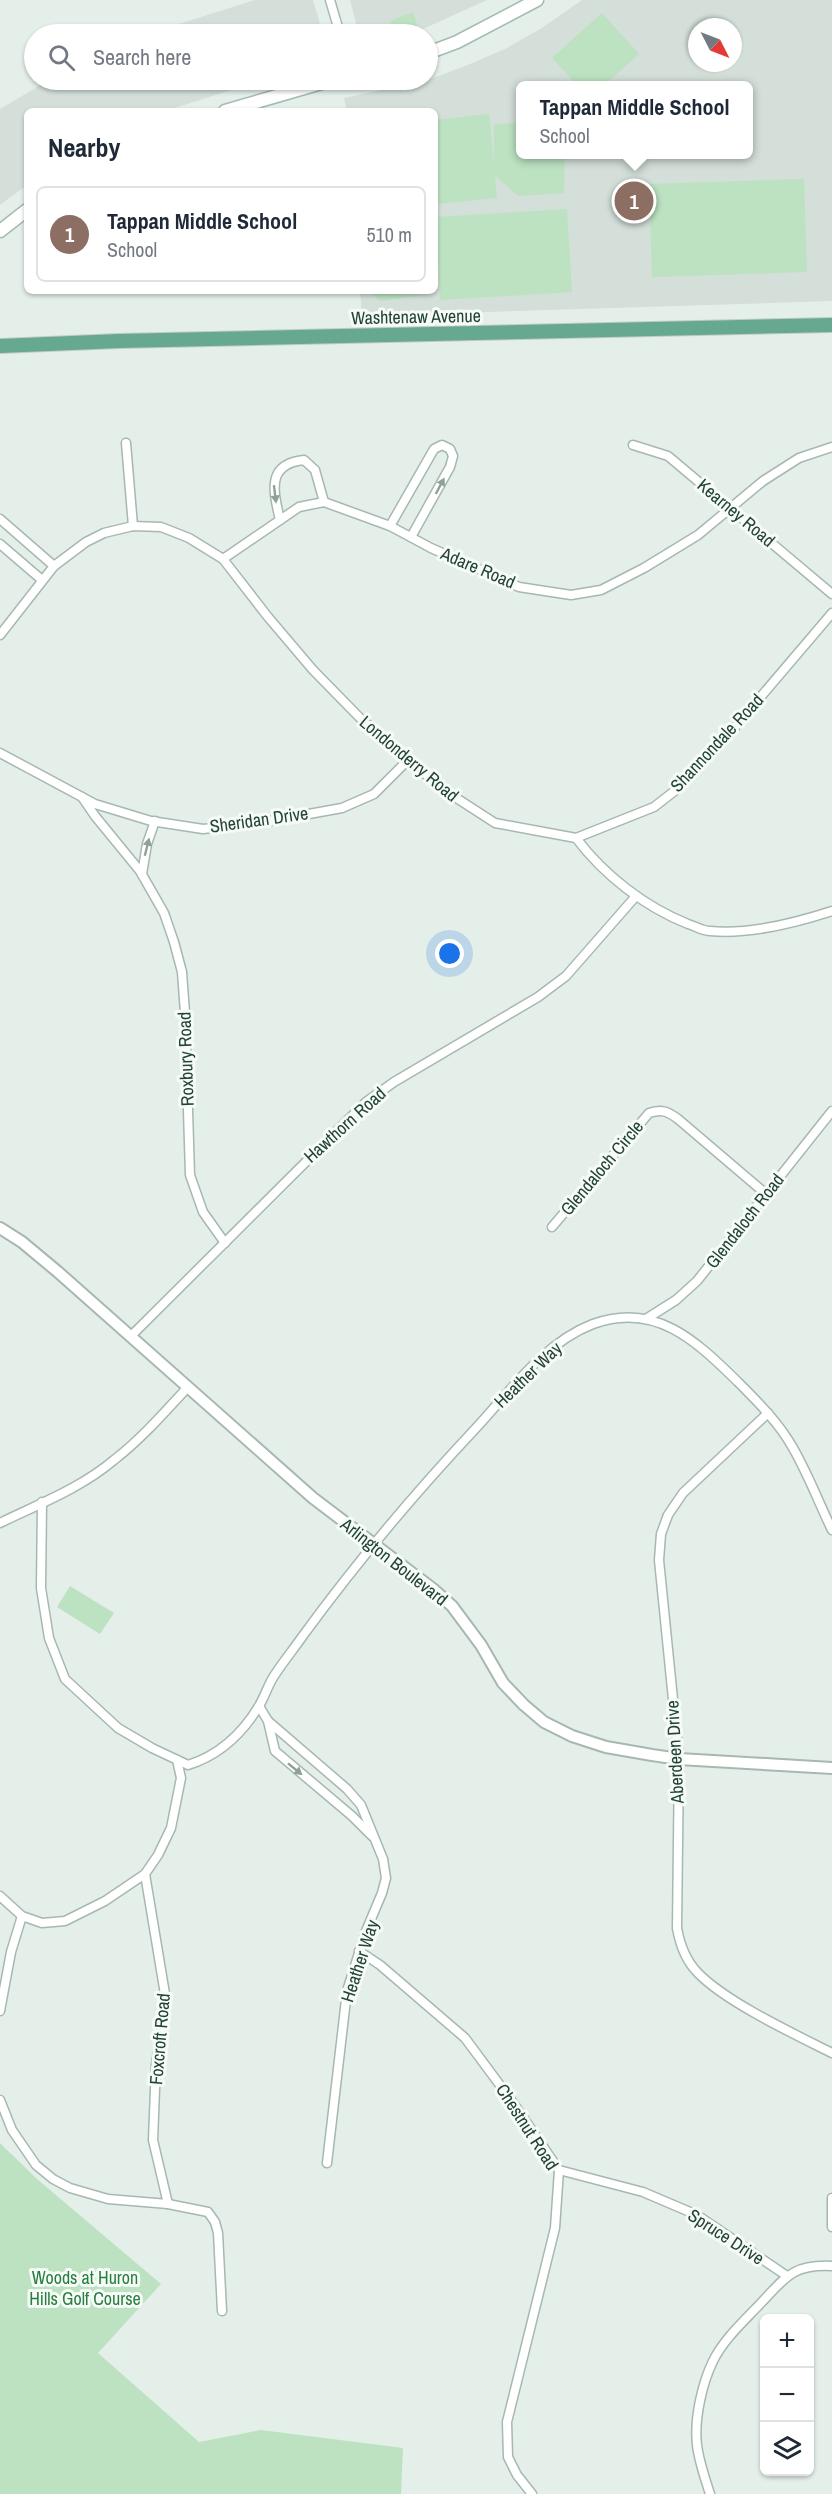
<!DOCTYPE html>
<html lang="en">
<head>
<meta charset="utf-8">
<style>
	:root { --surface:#fff; --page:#f6f6f7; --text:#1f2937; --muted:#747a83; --line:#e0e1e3; --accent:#834744 }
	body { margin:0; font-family:"Archivo Narrow",sans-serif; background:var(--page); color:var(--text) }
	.controls { position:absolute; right:18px; bottom:18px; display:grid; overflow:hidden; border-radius:9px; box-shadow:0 2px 4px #0004 }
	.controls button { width:54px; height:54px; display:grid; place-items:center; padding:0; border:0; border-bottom:2px solid var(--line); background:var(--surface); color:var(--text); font:30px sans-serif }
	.compass { position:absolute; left:688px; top:18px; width:54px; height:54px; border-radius:50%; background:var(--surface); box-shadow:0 2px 4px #0004; rotate:132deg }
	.you { position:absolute; left:450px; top:954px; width:21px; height:21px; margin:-15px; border:4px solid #fff; border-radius:50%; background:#1a73e8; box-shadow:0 0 0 9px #1a73e833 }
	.badge { display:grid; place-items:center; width:39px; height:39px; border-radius:50%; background:var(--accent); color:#fff; font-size:20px; font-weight:700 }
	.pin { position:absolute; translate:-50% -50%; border:3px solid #fff; box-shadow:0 2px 6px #0006 }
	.popup { position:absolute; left:516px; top:81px; width:237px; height:78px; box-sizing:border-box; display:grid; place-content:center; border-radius:9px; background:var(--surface); filter:drop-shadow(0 2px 4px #0005); font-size:20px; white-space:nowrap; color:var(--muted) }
	.popup b { font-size:22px; color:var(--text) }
	.popup::after { content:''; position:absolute; left:50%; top:100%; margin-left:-12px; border:12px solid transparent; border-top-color:var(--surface) }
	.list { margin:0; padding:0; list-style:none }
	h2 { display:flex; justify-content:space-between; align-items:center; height:78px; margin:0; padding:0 24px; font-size:26px }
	h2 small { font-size:20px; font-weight:400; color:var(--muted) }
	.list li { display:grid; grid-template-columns:39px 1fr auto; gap:18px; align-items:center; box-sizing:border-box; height:96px; margin:0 12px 12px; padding:0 12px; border:2px solid var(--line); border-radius:9px }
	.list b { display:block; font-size:22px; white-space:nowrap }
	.list p { margin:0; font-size:20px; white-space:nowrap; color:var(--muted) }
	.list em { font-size:20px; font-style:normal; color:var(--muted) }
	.icon { flex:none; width:33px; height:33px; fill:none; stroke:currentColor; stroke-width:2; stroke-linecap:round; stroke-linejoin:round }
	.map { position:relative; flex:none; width:832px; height:2494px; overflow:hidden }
	.search { position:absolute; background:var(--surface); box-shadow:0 2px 4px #0004; left:24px; top:24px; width:414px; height:66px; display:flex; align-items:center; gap:15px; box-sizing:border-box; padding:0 21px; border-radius:33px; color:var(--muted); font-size:22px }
	.panel { position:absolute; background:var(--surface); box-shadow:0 2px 4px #0004; left:24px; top:108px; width:414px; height:186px; border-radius:9px }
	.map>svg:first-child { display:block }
	.built { fill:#d3dfd8; fill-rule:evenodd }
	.green { fill:#bce2c2 }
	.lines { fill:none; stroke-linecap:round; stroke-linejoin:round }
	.minor-casing { stroke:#a7b8b0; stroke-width:11 }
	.tertiary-casing { stroke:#a7b8b0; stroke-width:14 }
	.secondary-casing { stroke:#a2bcb0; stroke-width:15 }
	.primary-casing { stroke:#c1cac7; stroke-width:16 }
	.minor { stroke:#fff; stroke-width:8 }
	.tertiary { stroke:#fff; stroke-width:10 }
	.secondary { stroke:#fff; stroke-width:12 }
	.primary { stroke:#66a890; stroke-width:14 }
	.oneway { fill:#90a19a }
	.labels { text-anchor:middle; stroke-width:6; stroke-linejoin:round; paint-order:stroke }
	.street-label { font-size:18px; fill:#224336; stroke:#f6fbf8 }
	.park-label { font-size:18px; fill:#287e3f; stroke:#f6fbf8 }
</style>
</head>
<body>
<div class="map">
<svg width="832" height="2494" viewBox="0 0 832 2494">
	<rect width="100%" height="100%" fill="#e5efe9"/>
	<g class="built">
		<path d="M255 0H313L323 34H147Z"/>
		<path d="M350 0H487L412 34H359Z"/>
		<path d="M582 0H832V301L362 316 360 291H435V111H347L344 98 428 80 470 64 505 49 542 28ZM697 27H733V63H697ZM520 86H748V154H520Z"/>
		<path d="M49 80H263L165 111H27V185L0 205V109Z"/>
	</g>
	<g class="green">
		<path d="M413 12 418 27 395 34 390 21Z"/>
		<path d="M602 13 639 54 604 85H577L552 58Z"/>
		<path d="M489 114 494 164V124L520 123V154L565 155 564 193 518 196 495 176 497 198 435 204V120Z"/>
		<path d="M804 179 807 272 652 277 649 184Z"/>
		<path d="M567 209 572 292 440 300 436 217Z"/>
		<path d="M368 291H432L431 294 381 301Z"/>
		<path d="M70 1586 114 1613 100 1634 57 1607Z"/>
		<path d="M0 2143 37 2179 161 2284 98 2353 199 2442 261 2430 403 2448 401 2494H0Z"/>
	</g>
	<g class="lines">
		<g class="minor-casing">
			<g id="minor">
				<path d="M330 0 340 34"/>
				<path d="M126 443 133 526"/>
				<path d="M633 445 668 456 832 594"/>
				<path d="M0 519 54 566"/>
				<path d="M280 520C274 493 265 464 304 460L315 470 324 502"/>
				<path d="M390 526 434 449 442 445 450 449 453 456 450 467 411 537"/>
				<path d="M0 544 42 580"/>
				<path d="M223 559 299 507 324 502 390 526 431 548 519 587 571 595 601 590 644 568 698 535 763 481 799 458 832 447"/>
				<path d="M0 635 54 566 86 542 104 533 133 526 161 527 189 538 223 559 268 617 313 670 361 719 444 790 495 823 576 838C604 875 645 907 688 924 695 926 703 931 710 931 749 935 795 923 832 911"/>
				<path d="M0 753 95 804 151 821 203 829 259 823 342 808 374 794 408 760"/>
				<path d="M82 797 95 816 140 871 164 913 174 942 182 972 185 1013 190 1175 203 1212 225 1243"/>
				<path d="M576 838 654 807 681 786 724 740 832 613"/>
				<path d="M142 874 147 844 155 821"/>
				<path d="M552 1227 649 1113C662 1109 667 1111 678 1119L766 1194"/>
				<path d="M646 1319 676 1300 697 1281 832 1111"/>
				<path d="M130 1337 366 1102 394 1082 538 997 566 976 636 896"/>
				<path d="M768 1413 683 1493 668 1515 661 1534 659 1560 679 1759 677 1928C680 1945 685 1960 698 1973 726 2002 794 2034 832 2053"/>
				<path d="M42 1502 41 1588 49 1638 65 1679 118 1728 152 1748 188 1765C220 1755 242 1734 259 1706 265 1696 268 1685 274 1676 283 1662 293 1650 302 1637 356 1563 414 1494 476 1428 510 1391 545 1342 593 1324 656 1301 697 1342 738 1382 758 1402 779 1423 793 1448 808 1474 819 1503 832 1530"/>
				<path d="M0 1523C39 1504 81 1488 114 1460 141 1439 164 1413 187 1388"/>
				<path d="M259 1706 268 1721 275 1751 352 1816 372 1836"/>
				<path d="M268 1721 347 1789 361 1805 383 1859 386 1878 382 1893 366 1931 347 1991 327 2163"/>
				<path d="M145 1874 166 2000 156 2064 153 2140 168 2204"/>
				<path d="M0 1896 22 1916 42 1923 65 1921 105 1901 145 1874 158 1855 171 1828 181 1778 177 1760"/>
				<path d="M359 1951 380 1965 465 2038 514 2104 559 2170 555 2228 507 2422 508 2457 517 2475 532 2494"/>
				<path d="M0 2011 11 1952 22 1916"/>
				<path d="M0 2100 12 2130 36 2165 53 2179 70 2188 108 2199 168 2204 208 2212 215 2222 218 2233 222 2311"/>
				<path d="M559 2170 643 2192 697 2215 787 2276"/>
				<path d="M832 2198V2227"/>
				<path d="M710 2494C705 2478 699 2462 697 2445 694 2419 702 2384 713 2361 724 2339 743 2322 760 2304 785 2278 792 2264 832 2266"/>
			</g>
		</g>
		<g class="tertiary-casing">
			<path id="tertiary" d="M0 1228 22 1242 58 1272 313 1498 433 1589 452 1606 481 1645 503 1683 524 1705 544 1722 572 1736 606 1747 652 1755 679 1759 832 1768"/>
		</g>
		<g class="secondary-casing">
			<g id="secondary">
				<path d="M428 53 457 42 537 0"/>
				<path d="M225 111 332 80"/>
				<path d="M0 231 27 210"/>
			</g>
		</g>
		<g class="primary-casing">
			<path id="primary" d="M0 346 119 341 832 325"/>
		</g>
		<use href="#minor" class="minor"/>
		<use href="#tertiary" class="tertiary"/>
		<use href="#secondary" class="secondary"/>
		<use href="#primary" class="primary"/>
	</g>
	<defs><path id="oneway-solid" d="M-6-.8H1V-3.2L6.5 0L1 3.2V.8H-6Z" transform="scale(1.5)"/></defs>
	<g class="oneway">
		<use href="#oneway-solid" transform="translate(440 486) rotate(-62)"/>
		<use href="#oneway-solid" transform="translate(275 494) rotate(83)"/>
		<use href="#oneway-solid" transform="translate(147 847) rotate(-76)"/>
		<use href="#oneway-solid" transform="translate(295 1769) rotate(39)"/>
	</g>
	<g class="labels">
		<g class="street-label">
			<text transform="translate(416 317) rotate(-1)" y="6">Washtenaw Avenue</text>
			<text transform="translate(736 513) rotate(40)" y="6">Kearney Road</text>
			<text transform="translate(478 568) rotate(23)" y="6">Adare Road</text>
			<text transform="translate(717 743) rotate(-47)" y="6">Shannondale Road</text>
			<text transform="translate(409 759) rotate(40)" y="6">Londonderry Road</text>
			<text transform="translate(259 820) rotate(-8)" y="6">Sheridan Drive</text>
			<text transform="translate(186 1059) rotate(-92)" y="6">Roxbury Road</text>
			<text transform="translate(345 1125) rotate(-42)" y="6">Hawthorn Road</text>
			<text transform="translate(602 1168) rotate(-50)" y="6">Glendaloch Circle</text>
			<text transform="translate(745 1221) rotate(-52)" y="6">Glendaloch Road</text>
			<text transform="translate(528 1375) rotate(-44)" y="6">Heather Way</text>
			<text transform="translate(394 1562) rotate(38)" y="6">Arlington Boulevard</text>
			<text transform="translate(675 1752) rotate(-93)" y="6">Aberdeen Drive</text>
			<text transform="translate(360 1961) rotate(-72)" y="6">Heather Way</text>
			<text transform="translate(160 2039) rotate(-85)" y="6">Foxcroft Road</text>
			<text transform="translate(527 2127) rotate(57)" y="6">Chestnut Road</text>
			<text transform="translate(726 2237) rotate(33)" y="6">Spruce Drive</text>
		</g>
		<g class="park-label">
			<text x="85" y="2284">Woods at Huron<tspan x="85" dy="21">Hills Golf Course</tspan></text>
		</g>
	</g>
</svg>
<div class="controls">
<button>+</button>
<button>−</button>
<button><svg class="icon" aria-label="layers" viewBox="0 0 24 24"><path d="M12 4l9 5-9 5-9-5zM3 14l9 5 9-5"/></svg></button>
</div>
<svg class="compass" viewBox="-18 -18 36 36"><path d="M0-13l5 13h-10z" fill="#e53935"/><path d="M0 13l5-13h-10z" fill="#747a83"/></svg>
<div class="you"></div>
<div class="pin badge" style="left:634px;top:201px;background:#8d6e63">1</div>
<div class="popup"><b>Tappan Middle School</b>School</div>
<div class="search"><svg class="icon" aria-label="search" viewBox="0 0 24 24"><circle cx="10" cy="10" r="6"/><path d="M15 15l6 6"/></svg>Search here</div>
<section class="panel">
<h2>Nearby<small></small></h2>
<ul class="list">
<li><span class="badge" style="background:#8d6e63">1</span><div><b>Tappan Middle School</b><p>School</p></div><em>510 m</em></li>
</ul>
</section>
</div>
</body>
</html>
